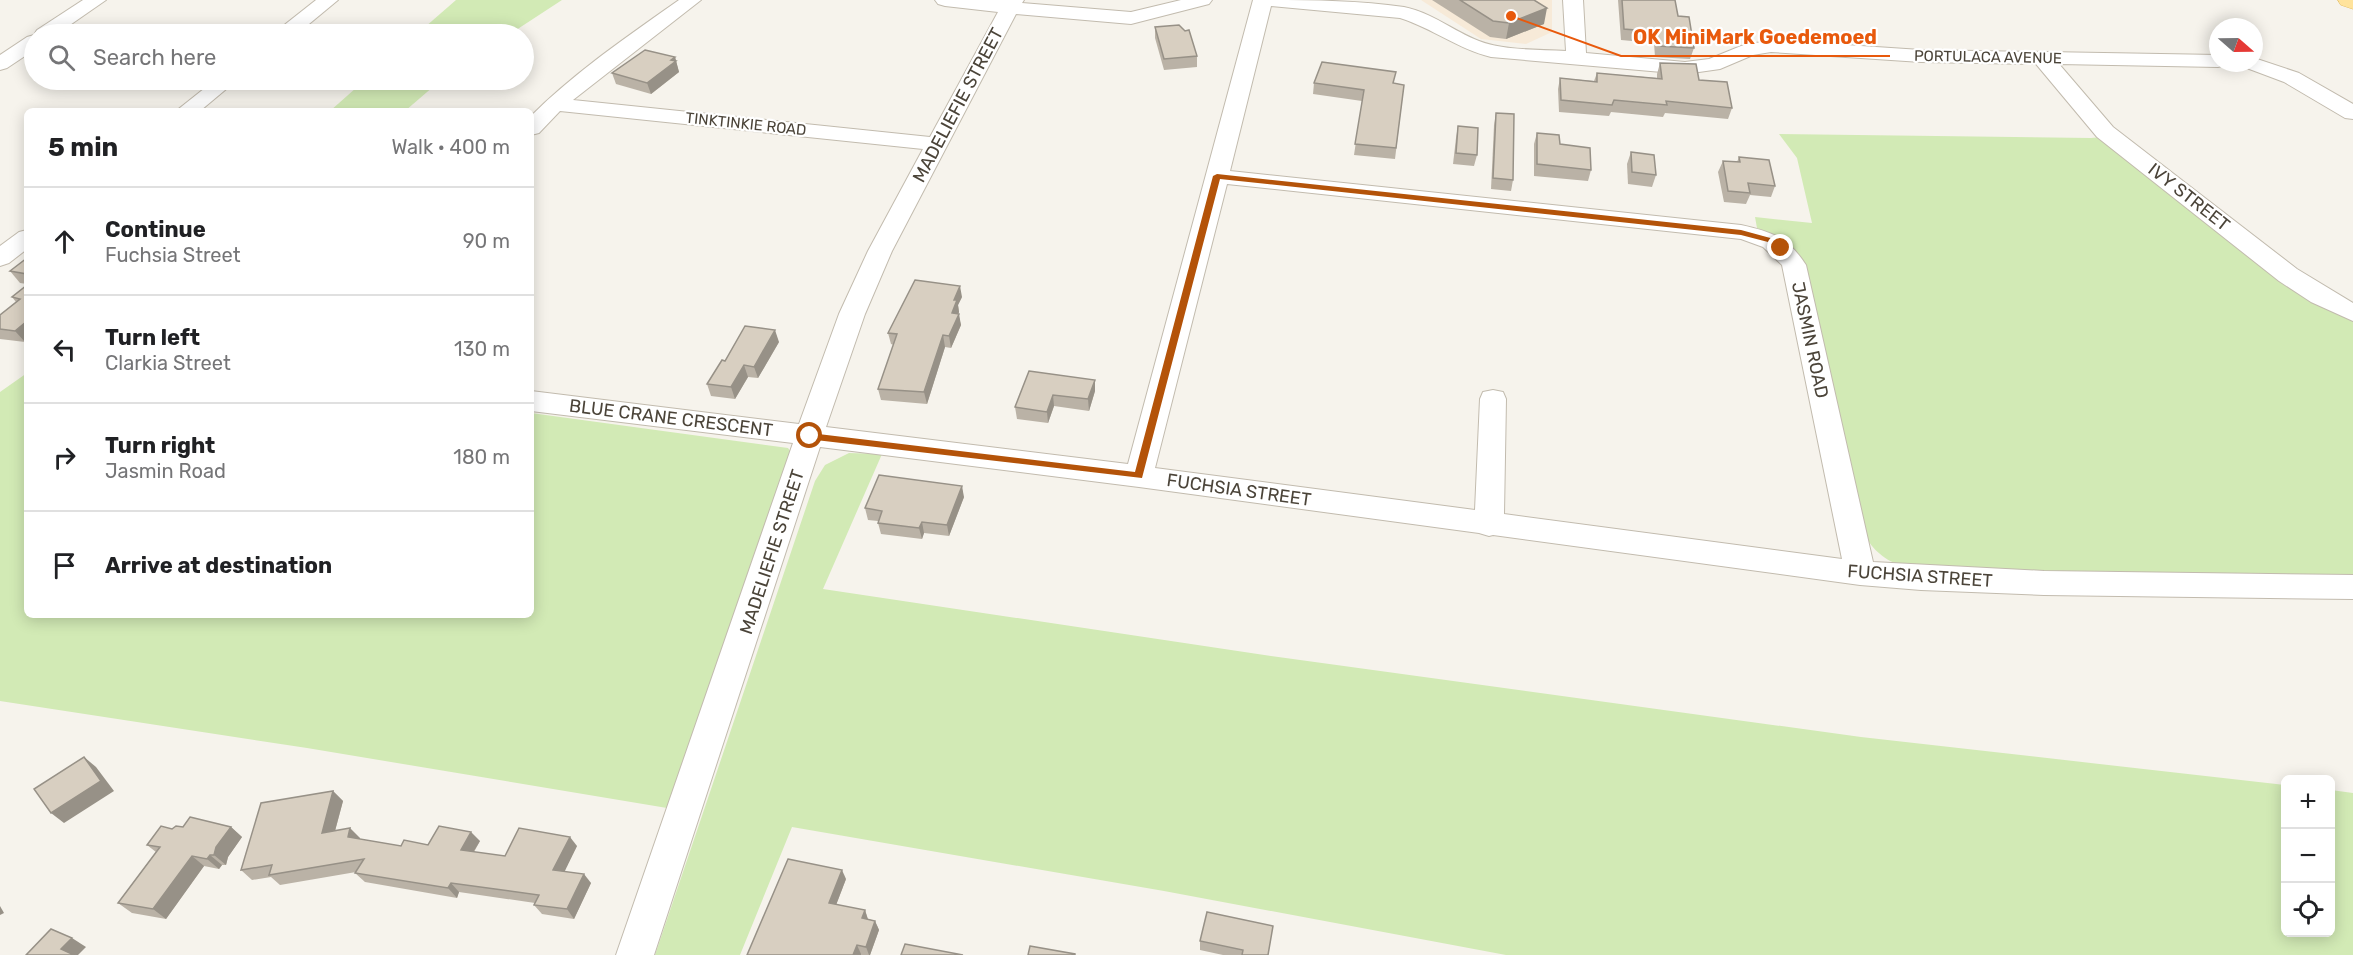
<!DOCTYPE html>
<html lang="en">
<head>
<meta charset="utf-8">
<style>
	:root { --surface:#fff; --page:#f6f6f6; --text:#202124; --muted:#757577; --line:#e0e0e0 }
	body { margin:0; font-family:Rubik,sans-serif; background:var(--page); color:var(--text) }
	.controls { position:absolute; right:18px; bottom:18px; display:grid; overflow:hidden; border-radius:9px; box-shadow:0 3px 15px #0003 }
	.controls button { width:54px; height:54px; display:grid; place-items:center; padding:0; border:0; border-bottom:2px solid var(--line); background:var(--surface); color:var(--text); font:30px sans-serif }
	.compass { position:absolute; left:2209px; top:18px; width:54px; height:54px; border-radius:50%; background:var(--surface); box-shadow:0 3px 15px #0003; rotate:110deg }
	.stop { position:absolute; width:18px; height:18px; margin:-14px; border:4px solid #b45309; border-radius:50%; background:#fff }
	.stop.end { background:#b45309; border-color:#fff; box-shadow:0 2px 6px #0008 }
	.list { margin:0; padding:0; list-style:none }
	h2 { display:flex; justify-content:space-between; align-items:center; height:78px; margin:0; padding:0 24px; font-size:26px }
	h2 small { font-size:20px; font-weight:400; color:var(--muted) }
	.list li { display:grid; grid-template-columns:39px 1fr auto; gap:18px; align-items:center; box-sizing:border-box; height:108px; padding:0 24px; border-top:2px solid var(--line) }
	.list b { display:block; font-size:22px; white-space:nowrap }
	.list p { margin:0; font-size:20px; white-space:nowrap; color:var(--muted) }
	.list em { font-size:20px; font-style:normal; color:var(--muted) }
	.icon { flex:none; width:33px; height:33px; fill:none; stroke:currentColor; stroke-width:2; stroke-linecap:round; stroke-linejoin:round }
	.map { position:relative; flex:none; width:2353px; height:955px; overflow:hidden }
	.search { position:absolute; background:var(--surface); box-shadow:0 3px 15px #0003; left:24px; top:24px; width:510px; height:66px; display:flex; align-items:center; gap:15px; box-sizing:border-box; padding:0 21px; border-radius:33px; color:var(--muted); font-size:22px }
	.panel { position:absolute; background:var(--surface); box-shadow:0 3px 15px #0003; left:24px; top:108px; width:510px; height:510px; border-radius:9px }
	.map>svg:first-child { display:block }
	.commercial { fill:#f7ead8 }
	.green { fill:#d2eab5 }
	.lines { fill:none; stroke-linecap:round; stroke-linejoin:round }
	.street-casing { stroke:#c2bbae; stroke-width:2 }
	.primary-casing { stroke:#e6c16a; stroke-width:1 }
	.street { fill:#fff; fill-rule:evenodd }
	.primary { fill:#ffe39c; fill-rule:evenodd }
	.wall { fill:#bab2a6 }
	.shaded-wall { fill:#979187 }
	.building { fill:#d8cfc1; stroke:#979187; stroke-width:1.5 }
	.route { fill:#b45309 }
	.labels { text-anchor:middle; stroke-width:4.5; stroke-linejoin:round; paint-order:stroke }
	.far-street-label { font-size:15px; fill:#4b4439; stroke:#fff }
	.street-label { font-size:18px; fill:#4b4439; stroke:#fff }
	.leader { fill:none; stroke:#e8590c; stroke-width:2 }
	.callout-dot { fill:#e8590c; stroke:#fff; stroke-width:2 }
	.callout-label { font-size:20px; text-anchor:middle; font-weight:bold; fill:#e8590c; stroke:#fff; stroke-width:4.5; stroke-linejoin:round; paint-order:stroke }
</style>
</head>
<body>
<div class="map">
<svg width="2353" height="955" viewBox="0 0 2353 955">
	<rect width="100%" height="100%" fill="#f6f3ec"/>
	<path class="commercial" d="M1421 0H1552V32L1526 44 1481 39Z"/>
	<g class="green">
		<path d="M456 0H562L510 34H417Z"/>
		<path d="M365 80H441L405 111H330Z"/>
		<path d="M1779 134 2091 138 2102 137 2353 320V577L1909 569C1890 562 1878 556 1867 539L1785 241 1757 228 1755 217 1812 223 1797 158Z"/>
		<path d="M27 373V615H531V413L788 448 793 455 667 808 307 748 0 701V392Z"/>
		<path d="M849 453 882 454 823 589 1271 656 1861 737 2285 785 2286 932H2330L2331 790 2353 793V955H1506L1164 891 792 827 740 955H655L815 481 825 465Z"/>
	</g>
	<g class="lines">
		<g class="street-casing">
			<g id="street">
				<path d="M83 0H106L57 34 34 35 37 30Z"/>
				<path d="M316 0H338L297 34H275L278 30Z"/>
				<path d="M679 0H701L573 100 930 137 998 12 945 6 938 4 935 0H1024L1022 3 1131 12 1181 0H1212L1209 4 1131 24 1016 14 892 251 865 314 826 427 1128 464 1253 0C1303 0 1356 0 1404 7 1433 13 1453 31 1479 41 1505 51 1538 49 1566 51L1563 0H1583L1586 53 1685 62 1709 59 1741 46 1771 40 1921 50 2218 55V63H2227L2225 65 2218 67 2059 64 2113 127 2297 269 2353 303V321L2311 302 2279 281 2097 137 2036 64 1921 62 1771 52 1753 55 1720 69 1685 74 1491 57C1458 49 1432 28 1400 18L1271 6 1230 171 1741 225C1772 232 1788 237 1806 265L1873 562 2044 571 2353 575V599L2044 595 1921 590 1860 585 1493 535 1489 536 1479 533 1139 487 820 447 654 955H616L793 443 531 411V391L799 424 839 314 868 251 923 149 560 111 539 133 531 135V116C575 72 628 36 679 0ZM1227 184 1741 239 1763 247 1782 265 1842 559 1504 514 1506 399 1503 392 1493 390 1483 392 1480 399 1475 510 1155 468Z"/>
				<path d="M34 35V50L7 68 0 70V55L27 37Z"/>
				<path d="M2254 58 2299 73 2353 104V119L2345 118 2284 82 2244 67 2241 63H2254Z"/>
				<path d="M215 80H237L200 111H176Z"/>
				<path d="M27 230V249L9 263 0 266V246L19 232Z"/>
			</g>
		</g>
		<g class="primary-casing">
			<path id="primary" d="M2338 0H2353V9L2341 5Z"/>
		</g>
		<use href="#street" class="street"/>
		<use href="#primary" class="primary"/>
	</g>
	<g class="wall">
		<path d="M1432 0H1534L1544 24 1506 39 1490 37Z"/>
		<path d="M1618 0H1675L1678 16 1694 48 1690 59 1655 57 1654 43 1621 40Z"/>
		<path d="M1155 27 1185 31 1197 56V67L1164 70 1155 38Z"/>
		<path d="M675 57 679 72 651 94 616 84 612 73Z"/>
		<path d="M1660 63 1699 80 1732 108 1728 119 1665 113 1663 117 1611 112 1609 116 1559 112 1558 89 1560 78 1594 81 1597 73 1657 78V74Z"/>
		<path d="M1314 83H1394L1404 85 1395 159 1354 155 1362 101 1313 94Z"/>
		<path d="M1496 113 1513 180 1511 191 1491 189 1494 125Z"/>
		<path d="M1458 126 1477 155 1474 166 1453 164 1456 138Z"/>
		<path d="M1537 133 1560 144 1591 170 1588 181 1534 176V144Z"/>
		<path d="M1631 152 1656 175 1652 187 1628 184 1627 164Z"/>
		<path d="M1739 157 1775 186 1771 197 1750 195 1746 204 1724 202 1718 172 1723 161 1737 162Z"/>
		<path d="M27 258V284L20 283 10 271Z"/>
		<path d="M27 285V341L25 342 0 339V315L16 302 12 297Z"/>
		<path d="M962 297 958 305 959 312 958 314 961 325 951 348 945 347 927 404 881 400 878 389 894 345 891 344 888 333Z"/>
		<path d="M779 342 758 378 748 377 735 399 711 396 707 384 725 361Z"/>
		<path d="M1029 371 1095 391 1089 411 1054 406 1048 423 1017 419 1015 407Z"/>
		<path d="M964 497 949 536 924 533 922 539 881 534 878 523V521L868 520 865 508Z"/>
		<path d="M333 791 343 801 335 831 360 838V839L401 846 480 841 474 852 505 856 577 846 564 871 591 883 574 919 542 914 534 905 535 903 459 892 457 898 365 882 355 873 356 872 280 885 271 877 252 880 241 870Z"/>
		<path d="M183 827H231L242 837 228 857 226 865H222L219 869 204 866 166 919 132 913 118 903 156 852 147 845 172 829Z"/>
		<path d="M846 879 836 905 865 910 868 919 875 921 879 930 870 955H747Z"/>
		<path d="M1200 941 1269 955H1223L1200 950Z"/>
	</g>
	<g class="shaded-wall">
		<path d="M1547 8 1544 24 1506 39 1509 23Z"/>
		<path d="M675 57 679 72 651 94 647 83Z"/>
		<path d="M960 286 962 297 958 305 959 312 954 324 952 313 954 300Z"/>
		<path d="M959 314 961 325 951 348 949 336Z"/>
		<path d="M27 321V341L25 342 15 331Z"/>
		<path d="M775 330 779 342 758 378 754 367Z"/>
		<path d="M943 335 945 347 927 404 924 392Z"/>
		<path d="M744 365 748 377 735 399 731 387Z"/>
		<path d="M1095 380V391L1089 411 1088 399Z"/>
		<path d="M1053 395 1054 406 1048 423 1047 412Z"/>
		<path d="M962 486 964 497 949 536 947 525Z"/>
		<path d="M922 522 924 533 922 539 919 528Z"/>
		<path d="M84 757 96 767 114 791 64 823 51 813Z"/>
		<path d="M333 791 343 801 332 842 322 833Z"/>
		<path d="M231 827 242 837 228 857 226 865 214 855 216 847Z"/>
		<path d="M350 828 360 838 358 847 348 837Z"/>
		<path d="M471 832 480 841 469 859 461 850Z"/>
		<path d="M570 837 577 846 561 879 553 870Z"/>
		<path d="M210 855 222 865 219 869 207 859Z"/>
		<path d="M192 856 204 866 166 919 153 909Z"/>
		<path d="M842 870 846 879 833 913 829 903Z"/>
		<path d="M584 874 591 883 574 919 567 909Z"/>
		<path d="M451 883 459 892 457 898 448 888Z"/>
		<path d="M0 906 4 913 0 915Z"/>
		<path d="M865 910 868 920 862 918Z"/>
		<path d="M875 921 879 930 870 955H869L866 947Z"/>
		<path d="M72 938 86 947 78 955H70L61 949Z"/>
		<path d="M857 945 861 954V955H853Z"/>
	</g>
	<g class="building">
		<path d="M1460 0H1534L1547 8 1509 23 1493 21Z"/>
		<path d="M1622 0H1675L1678 16 1689 17 1694 48 1658 46 1657 32 1624 29Z"/>
		<path d="M1179 25 1185 31 1189 30 1197 56 1164 59 1155 27Z"/>
		<path d="M645 50 675 57 671 60 676 61 647 83 612 73Z"/>
		<path d="M1322 62 1396 72 1393 83 1404 85 1396 148 1355 144 1364 90 1314 83Z"/>
		<path d="M1660 63 1696 64 1699 80 1727 82 1732 108 1666 101 1667 105 1614 100 1612 105 1561 100 1560 78 1597 82V73L1662 79Z"/>
		<path d="M1496 113 1514 114 1513 180 1493 178Z"/>
		<path d="M1458 126 1478 128 1477 155 1456 153Z"/>
		<path d="M1537 133 1559 135 1560 144 1590 148 1591 170 1537 164Z"/>
		<path d="M1631 152 1654 155 1656 175 1632 172Z"/>
		<path d="M1739 157 1769 160 1775 186 1748 183 1750 193 1728 191 1723 161 1740 162Z"/>
		<path d="M27 258V274L10 271Z"/>
		<path d="M915 280 960 286 954 300H957L952 313 959 314 949 336 943 335 924 392 878 389 897 334 888 333Z"/>
		<path d="M27 285V321L15 331 0 329V315L20 299 12 297Z"/>
		<path d="M745 326 775 330 754 367 744 365 731 387 707 384 722 360 725 361Z"/>
		<path d="M1029 371 1095 380 1088 399 1053 395 1047 412 1015 407Z"/>
		<path d="M879 475 962 486 947 525 922 522 919 528 878 523 882 511 865 508Z"/>
		<path d="M84 757 101 781 51 813 34 789Z"/>
		<path d="M333 791 322 833 350 828 348 837 401 846 404 840 428 845 439 826 471 832 461 850 505 856 519 828 570 837 553 870 584 874 567 909 534 905 539 895 451 883 448 888 355 873 364 859 269 875 272 865 241 870 261 803Z"/>
		<path d="M190 817 231 827 216 847 214 855H210L207 859 192 856 153 909 118 903 160 847 147 845 161 826 172 829 176 826 183 827Z"/>
		<path d="M788 859 842 870 829 903 865 910 862 918 875 921 866 947 857 945 853 955H747Z"/>
		<path d="M1207 912 1273 926 1268 955H1242L1243 950 1200 941Z"/>
		<path d="M51 929 72 938 61 949 74 955H26Z"/>
		<path d="M905 944 963 955H901Z"/>
		<path d="M1030 946 1075 954V955H1028Z"/>
	</g>
	<path class="route" d="M1217 174 1741 230 1774 239 1785 248 1778 249 1768 242 1741 235 1220 179 1142 478 807 439V434L810 433 1135 472 1213 176Z"/>
	<g class="labels">
		<g class="far-street-label">
			<text transform="translate(1988 57) rotate(1)" y="5">PORTULACA AVENUE</text>
			<text transform="translate(746 124) rotate(6)" y="5">TINKTINKIE ROAD</text>
		</g>
		<g class="street-label">
			<text transform="translate(958 105) rotate(-62)" y="6">MADELIEFIE STREET</text>
			<text transform="translate(2189 197) rotate(38)" y="6">IVY STREET</text>
			<text transform="translate(1810 340) rotate(78)" y="6">JASMIN ROAD</text>
			<text transform="translate(671 418) rotate(7)" y="6">BLUE CRANE CRESCENT</text>
			<text transform="translate(1239 490) rotate(8)" y="6">FUCHSIA STREET</text>
			<text transform="translate(772 552) rotate(-72)" y="6">MADELIEFIE STREET</text>
			<text transform="translate(1920 576) rotate(4)" y="6">FUCHSIA STREET</text>
		</g>
	</g>
	<path class="leader" d="M1511 16L1621 56H1890"/>
	<circle class="callout-dot" cx="1511" cy="16" r="6"/>
	<g class="callout-label">
		<text x="1755" y="44">OK MiniMark Goedemoed</text>
	</g>
</svg>
<div class="controls">
<button>+</button>
<button>−</button>
<button><svg class="icon" aria-label="locate" viewBox="0 0 24 24"><circle cx="12" cy="12" r="6"/><path d="M12 2v4M12 18v4M2 12h4M18 12h4"/></svg></button>
</div>
<svg class="compass" viewBox="-18 -18 36 36"><path d="M0-13l5 13h-10z" fill="#e53935"/><path d="M0 13l5-13h-10z" fill="#757577"/></svg>
<div class="stop" style="left:810px;top:436px"></div>
<div class="stop end" style="left:1781px;top:248px"></div>
<div class="search"><svg class="icon" aria-label="search" viewBox="0 0 24 24"><circle cx="10" cy="10" r="6"/><path d="M15 15l6 6"/></svg>Search here</div>
<section class="panel">
<h2>5 min<small>Walk · 400 m</small></h2>
<ul class="list">
<li><svg class="icon" aria-label="ahead" viewBox="0 0 24 24"><path d="M12 20V5M6 11l6-6 6 6"/></svg><div><b>Continue</b><p>Fuchsia Street</p></div><em>90 m</em></li>
<li><svg class="icon" aria-label="left" viewBox="0 0 24 24"><path d="M17 20v-9H6M10 6l-5 5 5 5"/></svg><div><b>Turn left</b><p>Clarkia Street</p></div><em>130 m</em></li>
<li><svg class="icon" aria-label="right" viewBox="0 0 24 24"><path d="M7 20v-9h11M14 6l5 5-5 5"/></svg><div><b>Turn right</b><p>Jasmin Road</p></div><em>180 m</em></li>
<li><svg class="icon" aria-label="arrive" viewBox="0 0 24 24"><path d="M6 21V4h12l-3 4 3 4H6"/></svg><div><b>Arrive at destination</b></div></li>
</ul>
</section>
</div>
</body>
</html>
